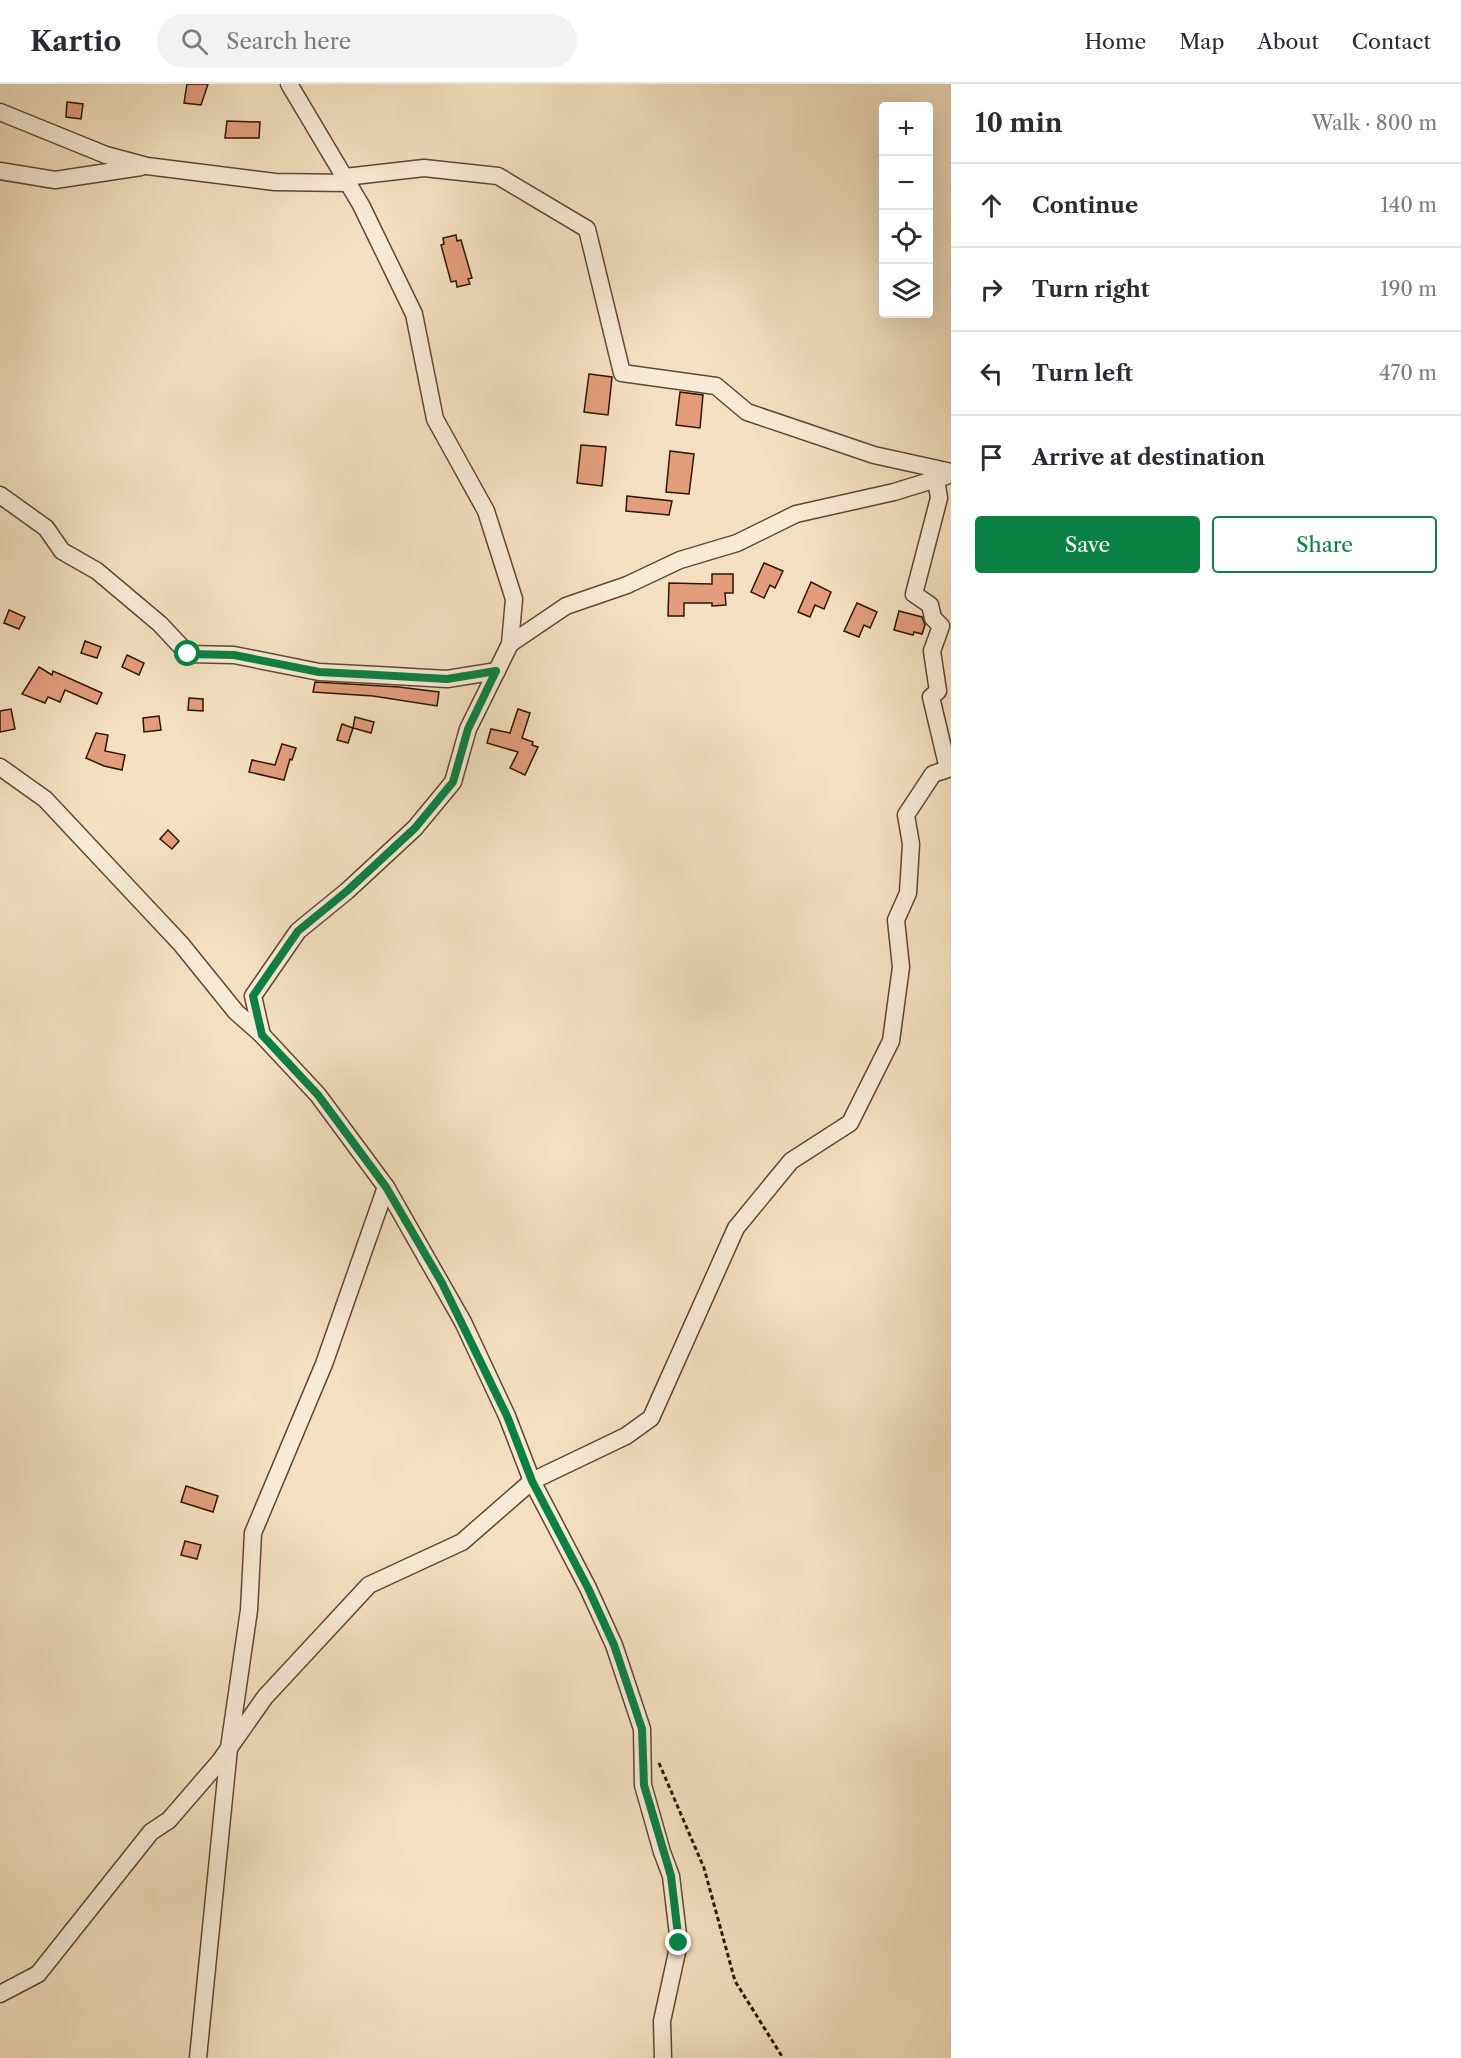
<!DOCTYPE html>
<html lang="en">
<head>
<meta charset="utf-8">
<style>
	:root { --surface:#fff; --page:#f2f2f3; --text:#2b2b33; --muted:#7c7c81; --line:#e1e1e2; --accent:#0b8043 }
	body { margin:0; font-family:"Libre Caslon Text",serif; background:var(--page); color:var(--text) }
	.controls { position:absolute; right:18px; top:18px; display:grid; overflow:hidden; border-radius:6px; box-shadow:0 6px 24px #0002 }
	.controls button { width:54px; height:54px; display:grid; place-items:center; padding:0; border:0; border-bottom:2px solid var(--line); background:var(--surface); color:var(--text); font:30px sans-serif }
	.stop { position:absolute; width:18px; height:18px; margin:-14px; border:4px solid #0b8043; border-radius:50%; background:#fff }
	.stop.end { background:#0b8043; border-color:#fff; box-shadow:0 2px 6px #0008 }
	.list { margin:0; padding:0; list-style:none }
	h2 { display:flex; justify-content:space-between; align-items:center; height:78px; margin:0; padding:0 24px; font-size:26px }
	h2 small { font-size:20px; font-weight:400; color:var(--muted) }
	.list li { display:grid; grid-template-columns:39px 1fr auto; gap:18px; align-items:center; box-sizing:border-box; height:84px; padding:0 24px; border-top:2px solid var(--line) }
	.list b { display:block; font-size:22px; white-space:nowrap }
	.list em { font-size:20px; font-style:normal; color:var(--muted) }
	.actions { display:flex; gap:12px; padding:18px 24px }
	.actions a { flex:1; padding:14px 0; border:2px solid var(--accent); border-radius:6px; text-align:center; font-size:21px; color:var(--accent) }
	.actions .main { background:var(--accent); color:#fff }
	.icon { flex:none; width:33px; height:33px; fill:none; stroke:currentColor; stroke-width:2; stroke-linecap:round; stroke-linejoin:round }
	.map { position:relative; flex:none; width:951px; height:1974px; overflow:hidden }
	header { display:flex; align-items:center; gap:36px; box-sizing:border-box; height:84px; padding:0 30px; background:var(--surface); border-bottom:2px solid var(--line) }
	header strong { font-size:28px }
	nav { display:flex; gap:33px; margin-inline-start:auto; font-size:21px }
	.search { width:420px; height:54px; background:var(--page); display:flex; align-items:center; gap:15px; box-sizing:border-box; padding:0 21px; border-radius:33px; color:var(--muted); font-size:22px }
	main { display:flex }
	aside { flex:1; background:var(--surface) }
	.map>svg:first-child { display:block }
	.building { fill:#e39d7d; stroke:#2d1700; stroke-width:1.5 }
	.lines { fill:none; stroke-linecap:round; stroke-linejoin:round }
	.street-casing { stroke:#5f4930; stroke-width:19 }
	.path { stroke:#2d1700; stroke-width:3; stroke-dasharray:4.5 3; stroke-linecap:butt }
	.street { stroke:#f8ebd6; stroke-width:16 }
	.route { stroke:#0b8043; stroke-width:8 }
</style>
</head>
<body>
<header>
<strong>Kartio</strong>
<div class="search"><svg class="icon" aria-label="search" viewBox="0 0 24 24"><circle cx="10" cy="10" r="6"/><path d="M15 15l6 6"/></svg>Search here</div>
<nav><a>Home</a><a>Map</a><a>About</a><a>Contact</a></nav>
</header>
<main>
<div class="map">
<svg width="951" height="1974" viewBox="0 0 951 1974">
	<rect width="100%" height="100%" fill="#f4e0c0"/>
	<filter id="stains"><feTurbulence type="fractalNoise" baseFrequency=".00333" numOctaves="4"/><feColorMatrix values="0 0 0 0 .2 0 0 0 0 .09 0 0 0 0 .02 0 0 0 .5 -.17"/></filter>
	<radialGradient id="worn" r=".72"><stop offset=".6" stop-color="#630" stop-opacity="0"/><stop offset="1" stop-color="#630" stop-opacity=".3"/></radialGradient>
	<g class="building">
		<path d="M187 0H208L201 21 184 19Z"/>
		<path d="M67 18 83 20 81 35 66 33Z"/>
		<path d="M227 37 260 38 259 54H225Z"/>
		<path d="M456 151 457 157 461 156 472 194 468 195 470 200 457 203 456 197 451 198 441 161 444 160 443 154Z"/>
		<path d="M589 290 612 293 608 331 584 328Z"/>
		<path d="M680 308 703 311 700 344 676 341Z"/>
		<path d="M581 361 606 363 602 402 577 399Z"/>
		<path d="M670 367 694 370 689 410 666 408Z"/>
		<path d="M627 412 672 417 669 431 626 427Z"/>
		<path d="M764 479 783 487 775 504 770 501 764 514 751 508Z"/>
		<path d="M712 490H733V509H725L726 521 712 522V519H684V532H668L669 499 712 500Z"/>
		<path d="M811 498 831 508 824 525 815 521 810 533 798 528Z"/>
		<path d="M857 519 877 528 870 544 864 541 859 553 844 547Z"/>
		<path d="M9 526 25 533 19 545 4 539Z"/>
		<path d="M899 527 922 533 925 541 922 550 914 548 913 551 894 546Z"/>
		<path d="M85 557 101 563 97 574 81 569Z"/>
		<path d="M127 571 144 579 139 591 122 583Z"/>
		<path d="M39 583 52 591 53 587 102 609 97 620 65 606 60 618 48 613 45 619 22 610Z"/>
		<path d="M315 598 399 603 439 608 437 622 373 612 313 608Z"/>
		<path d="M189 614 203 615V627L188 626Z"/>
		<path d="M11 625 15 645 0 648V627Z"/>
		<path d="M518 625 530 629 522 654 533 658 532 661 538 663 525 691 510 684 518 668 487 659 491 645 510 649Z"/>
		<path d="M159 632 161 646 144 648 143 634Z"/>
		<path d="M355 633 374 638 371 649 353 644Z"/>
		<path d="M342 640 353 644 348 659 337 656Z"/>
		<path d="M96 649 108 651 105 667 125 671 122 686 104 682 86 674Z"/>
		<path d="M282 660 296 664 292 676 290 675 284 696 249 688 252 676 275 681Z"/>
		<path d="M168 746 179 757 172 765 160 755Z"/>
		<path d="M186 1402 218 1412 213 1428 181 1418Z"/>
		<path d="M185 1457 201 1461 197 1475 181 1471Z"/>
	</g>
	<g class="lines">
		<g class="street-casing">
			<g id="street">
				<path d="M0 28 106 71 147 82 275 98 348 99"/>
				<path d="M0 87 55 96 141 83"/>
				<path d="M345 93 424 84 498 92 587 145 622 289 716 302 747 328 874 371 951 388"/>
				<path d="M0 411 46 444 62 467 97 487 160 540 188 570 234 571 319 588 377 591 447 595 497 587"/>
				<path d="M510 560 566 522 627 501 680 476 737 459 796 430 894 408 946 392"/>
				<path d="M0 683 45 715 181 860 236 928 262 951 318 1011 386 1103 463 1238 507 1332 532 1397 588 1504 614 1561 642 1645 643 1701 662 1768 671 1792 679 1859 662 1937 663 1974"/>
				<path d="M262 951 253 912 298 847 347 807 415 744 453 698 468 645 510 560 514 515 486 427 435 335 414 230 361 121 289 0"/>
				<path d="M0 1910 38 1890 151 1748 169 1736 220 1677 265 1613 369 1501 462 1458 532 1397 626 1352 651 1334 736 1144 791 1077 850 1039 891 957 901 883 896 836 908 809 911 760 906 731 933 690 948 685 931 613 938 607 932 567 941 542 933 534 930 521 914 510 939 414 936 395"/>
				<path d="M198 1974 229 1664 249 1526 253 1449 324 1280 386 1103"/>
			</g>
		</g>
		<path class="path" d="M659 1679 704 1784 735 1897 783 1974"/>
		<use href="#street" class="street"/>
	</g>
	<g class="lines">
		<path class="route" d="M188 570 234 571 319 588 377 591 447 595 496 587 468 645 453 698 415 744 347 807 298 847 253 912 262 951 318 1011 386 1103 442 1199 507 1332 532 1397 588 1504 614 1561 642 1645 644 1701 671 1792 679 1859"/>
	</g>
	<rect width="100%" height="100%" filter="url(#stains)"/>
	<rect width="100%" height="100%" fill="url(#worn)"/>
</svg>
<div class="controls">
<button>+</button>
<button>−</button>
<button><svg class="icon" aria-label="locate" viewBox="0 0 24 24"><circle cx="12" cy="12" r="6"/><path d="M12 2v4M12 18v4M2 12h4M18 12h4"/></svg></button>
<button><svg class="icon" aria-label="layers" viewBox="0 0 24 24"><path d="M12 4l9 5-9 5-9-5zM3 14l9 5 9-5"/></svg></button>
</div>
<div class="stop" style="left:188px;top:570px"></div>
<div class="stop end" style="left:679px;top:1859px"></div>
</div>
<aside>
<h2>10 min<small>Walk · 800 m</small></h2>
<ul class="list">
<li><svg class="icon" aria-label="ahead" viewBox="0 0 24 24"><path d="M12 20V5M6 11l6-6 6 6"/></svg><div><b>Continue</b></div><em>140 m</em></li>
<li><svg class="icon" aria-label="right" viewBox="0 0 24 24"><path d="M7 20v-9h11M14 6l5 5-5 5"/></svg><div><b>Turn right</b></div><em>190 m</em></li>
<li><svg class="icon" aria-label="left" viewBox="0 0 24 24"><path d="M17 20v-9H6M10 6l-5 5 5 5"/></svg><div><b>Turn left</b></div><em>470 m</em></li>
<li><svg class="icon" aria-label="arrive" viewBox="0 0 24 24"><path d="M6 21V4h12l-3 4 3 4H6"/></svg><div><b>Arrive at destination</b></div></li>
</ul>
<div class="actions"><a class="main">Save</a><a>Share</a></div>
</aside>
</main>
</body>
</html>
